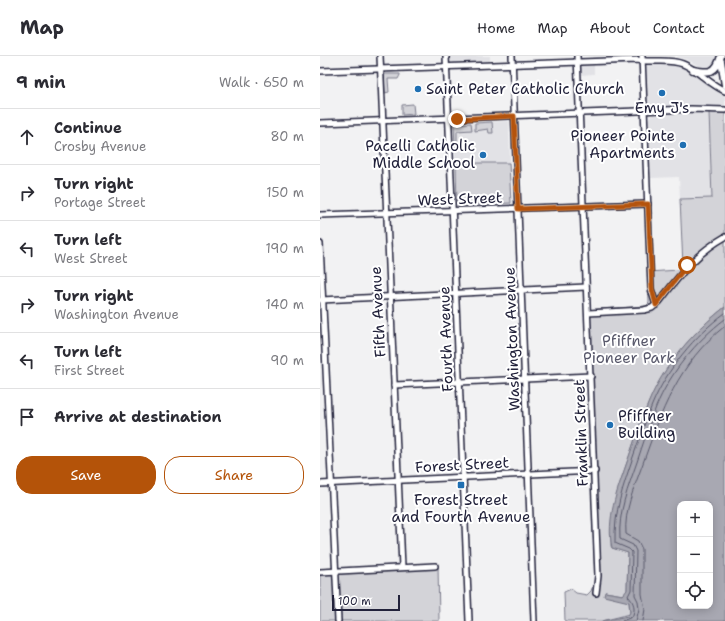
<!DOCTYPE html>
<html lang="en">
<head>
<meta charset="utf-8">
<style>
	:root { --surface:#fff; --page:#f7f7f7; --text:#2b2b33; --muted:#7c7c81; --line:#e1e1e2; --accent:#b45309 }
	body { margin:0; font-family:"Shantell Sans",sans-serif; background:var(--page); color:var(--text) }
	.controls { position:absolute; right:12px; bottom:12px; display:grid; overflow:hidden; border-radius:8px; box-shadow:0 2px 10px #0003 }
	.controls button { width:36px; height:36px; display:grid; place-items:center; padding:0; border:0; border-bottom:1px solid var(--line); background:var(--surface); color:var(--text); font:20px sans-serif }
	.scale { position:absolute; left:12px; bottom:10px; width:68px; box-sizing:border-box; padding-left:4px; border:2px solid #22223b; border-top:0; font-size:11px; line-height:14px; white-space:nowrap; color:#22223b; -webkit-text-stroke:3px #fff; paint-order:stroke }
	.stop { position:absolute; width:12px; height:12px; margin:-9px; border:3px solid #b45309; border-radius:50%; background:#fff }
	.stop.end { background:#b45309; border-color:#fff; box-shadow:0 1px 4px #0008 }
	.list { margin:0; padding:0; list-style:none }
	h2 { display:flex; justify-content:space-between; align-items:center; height:52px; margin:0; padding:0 16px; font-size:17px }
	h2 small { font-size:13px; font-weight:400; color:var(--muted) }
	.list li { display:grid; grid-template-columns:26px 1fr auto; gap:12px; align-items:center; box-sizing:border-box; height:56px; padding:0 16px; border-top:1px solid var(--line) }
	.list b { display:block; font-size:15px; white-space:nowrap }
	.list p { margin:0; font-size:13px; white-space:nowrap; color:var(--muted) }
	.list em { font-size:13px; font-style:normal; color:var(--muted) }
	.actions { display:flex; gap:8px; padding:12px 16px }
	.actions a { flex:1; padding:9px 0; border:1px solid var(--accent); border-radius:16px; text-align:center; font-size:14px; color:var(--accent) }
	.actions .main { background:var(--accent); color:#fff }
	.icon { flex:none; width:22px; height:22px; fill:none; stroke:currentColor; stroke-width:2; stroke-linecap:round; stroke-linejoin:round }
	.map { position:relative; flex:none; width:405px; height:565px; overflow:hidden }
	header { display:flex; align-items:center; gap:24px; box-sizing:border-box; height:56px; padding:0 20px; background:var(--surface); border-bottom:1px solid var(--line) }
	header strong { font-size:19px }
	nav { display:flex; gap:22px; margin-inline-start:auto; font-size:14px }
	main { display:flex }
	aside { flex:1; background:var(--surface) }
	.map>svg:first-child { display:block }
	.built { fill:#e2e2e6 }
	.green { fill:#d3d3d8; stroke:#7a7a8a }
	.water { fill:#a8a8b2; stroke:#727282; fill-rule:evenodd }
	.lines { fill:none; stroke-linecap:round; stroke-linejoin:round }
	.shore { stroke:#58586b; stroke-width:1 }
	.minor-casing { stroke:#22223b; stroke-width:8 }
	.major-casing { stroke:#22223b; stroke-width:9 }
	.minor { stroke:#fff; stroke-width:5 }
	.major { stroke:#fff; stroke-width:6 }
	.route { stroke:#b45309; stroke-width:5 }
	.poi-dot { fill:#1f6fb2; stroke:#fff; stroke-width:1.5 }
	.labels { text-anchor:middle; stroke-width:4; stroke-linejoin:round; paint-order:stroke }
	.poi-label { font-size:15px; fill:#22223b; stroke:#fff; text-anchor:start }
	.street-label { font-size:15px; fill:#22223b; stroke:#fff }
	.park-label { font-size:15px; fill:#57576a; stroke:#fff }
</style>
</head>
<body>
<header>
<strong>Map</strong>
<nav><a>Home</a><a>Map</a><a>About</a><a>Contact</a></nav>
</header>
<main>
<aside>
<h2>9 min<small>Walk · 650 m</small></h2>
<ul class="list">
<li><svg class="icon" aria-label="ahead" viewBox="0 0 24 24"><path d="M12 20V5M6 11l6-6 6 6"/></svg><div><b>Continue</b><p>Crosby Avenue</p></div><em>80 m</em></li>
<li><svg class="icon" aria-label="right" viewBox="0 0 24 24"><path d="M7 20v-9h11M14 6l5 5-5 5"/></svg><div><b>Turn right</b><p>Portage Street</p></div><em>150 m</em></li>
<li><svg class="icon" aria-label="left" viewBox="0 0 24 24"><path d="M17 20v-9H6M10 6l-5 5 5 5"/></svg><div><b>Turn left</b><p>West Street</p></div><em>190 m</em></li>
<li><svg class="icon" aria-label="right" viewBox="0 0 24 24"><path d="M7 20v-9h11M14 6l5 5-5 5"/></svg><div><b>Turn right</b><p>Washington Avenue</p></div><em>140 m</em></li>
<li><svg class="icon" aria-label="left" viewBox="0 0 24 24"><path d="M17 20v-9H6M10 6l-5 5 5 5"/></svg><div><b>Turn left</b><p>First Street</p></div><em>90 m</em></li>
<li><svg class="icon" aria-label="arrive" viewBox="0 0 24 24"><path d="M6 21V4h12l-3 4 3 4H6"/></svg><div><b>Arrive at destination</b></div></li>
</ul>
<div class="actions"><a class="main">Save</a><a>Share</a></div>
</aside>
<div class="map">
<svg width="405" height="565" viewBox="0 0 405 565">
	<rect width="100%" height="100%" fill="#f2f2f3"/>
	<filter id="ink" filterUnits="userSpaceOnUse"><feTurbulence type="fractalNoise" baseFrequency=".025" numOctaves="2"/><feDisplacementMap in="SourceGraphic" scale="8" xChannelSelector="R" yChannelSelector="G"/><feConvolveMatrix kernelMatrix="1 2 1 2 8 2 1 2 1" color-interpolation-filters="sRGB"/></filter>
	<g filter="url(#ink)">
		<g class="built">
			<path d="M129 0H170V6L134 7 130 5Z"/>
			<path d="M356 0H398V2L394 11 388 13 382 12 368 4Z"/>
			<path d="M342 7 353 8 370 15 392 33 405 40V51L390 49 333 51 328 49 326 9Z"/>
			<path d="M274 9V18L260 19 261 10Z"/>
			<path d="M389 56 392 142 360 143 359 121 331 122 328 62 333 59Z"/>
			<path d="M189 65 191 147 137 150 134 68Z"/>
		</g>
		<g class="green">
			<path d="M64 18H80V19L78 23H68L69 36 65 37Z"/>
			<path d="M93 48 94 58 82 59V49Z"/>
			<path d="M389 56 405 57V251C373 276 345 308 329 346 321 362 316 381 310 398 298 432 290 452 291 490L292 492 308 496 307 535 303 539 285 536 309 546 310 558 282 565H245L244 536 251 533 256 537 267 539 271 535 275 524 265 254 326 250 329 247 328 216 359 214 363 210 360 143 392 142Z"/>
			<path d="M172 66 173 77H169L168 73 155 75V67Z"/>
			<path d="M151 67 152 74 137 75V90H135L134 68Z"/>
			<path d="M160 107H189L191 147 137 149 136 108Z"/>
			<path d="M116 509H118L119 565H0V518L112 513 115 512Z"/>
		</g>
		<path class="water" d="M405 251V565H282L308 560 310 556 309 546 284 540 285 536 303 539 307 534 308 497 292 492C286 463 297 435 306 409 313 389 320 368 328 348 343 310 373 276 405 251ZM360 448H390V550H360Z"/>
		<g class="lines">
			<g class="shore">
				<path d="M302 565 312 561C316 553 314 546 308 540L311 534 312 496 309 493 295 487C294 455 303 431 313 401 319 384 325 366 332 349 347 313 374 280 405 257"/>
				<path d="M316 565 319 553 318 545 315 539 316 495 313 489 300 483C298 456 308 432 317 406 323 388 329 369 336 351 350 317 376 285 405 263"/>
				<path d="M323 565 325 553 322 538V493L318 485 306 478C304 455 314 432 322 410 341 356 358 307 405 270"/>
			</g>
			<g class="minor-casing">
				<g id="minor">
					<path d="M60 0 82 511"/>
					<path d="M126 0 149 565"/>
					<path d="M192 0 214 565"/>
					<path d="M257 0 278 520 276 537"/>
					<path d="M322 0 331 233 336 249"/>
					<path d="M0 15 317 4C332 7 349 2 363 8 378 14 389 28 405 35"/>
					<path d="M0 67 371 53 405 54"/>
					<path d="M0 159 328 148"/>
					<path d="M0 188 18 565"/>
					<path d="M1 244 266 231"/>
					<path d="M268 257 324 254 332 252 339 246C360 219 375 198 405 181"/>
					<path d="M74 329 271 320"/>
					<path d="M0 428 275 415"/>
					<path d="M0 516 115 510"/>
				</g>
			</g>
			<g class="major-casing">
				<g id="major">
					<path d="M401 5 405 29"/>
					<path d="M373 14C389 17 396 18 401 0"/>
				</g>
			</g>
			<use href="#minor" class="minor"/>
			<use href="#major" class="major"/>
		</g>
	</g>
	<g class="lines" filter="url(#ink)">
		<path class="route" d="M137 63 194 60 198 153 328 148 332 233 336 249 367 209"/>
	</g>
	<g class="poi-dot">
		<circle cx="98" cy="33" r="4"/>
		<circle cx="342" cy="37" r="4"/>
		<circle cx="363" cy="89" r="4"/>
		<circle cx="163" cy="99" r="4"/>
		<circle cx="290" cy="369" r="4"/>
		<rect x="137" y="425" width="8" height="8" rx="2"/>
	</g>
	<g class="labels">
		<g class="poi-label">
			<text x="106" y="38">Saint Peter Catholic Church</text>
			<text x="342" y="57" text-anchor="middle">Emy J's</text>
			<text x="355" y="85" text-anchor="end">Pioneer Pointe<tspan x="355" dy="17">Apartments</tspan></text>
			<text x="155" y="95" text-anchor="end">Pacelli Catholic<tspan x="155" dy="17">Middle School</tspan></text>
			<text x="298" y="365">Pfiffner<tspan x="298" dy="17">Building</tspan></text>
			<text x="141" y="449" text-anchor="middle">Forest Street<tspan x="141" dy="17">and Fourth Avenue</tspan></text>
		</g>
		<g class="street-label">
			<text transform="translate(140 143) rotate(-2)" y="5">West Street</text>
			<text transform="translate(58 256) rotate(-93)" y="5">Fifth Avenue</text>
			<text transform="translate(126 283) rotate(-92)" y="5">Fourth Avenue</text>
			<text transform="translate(192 283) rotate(-92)" y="5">Washington Avenue</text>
			<text transform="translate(261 377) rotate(-92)" y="5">Franklin Street</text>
			<text transform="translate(142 409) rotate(-3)" y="5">Forest Street</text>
		</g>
		<g class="park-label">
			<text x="309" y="290">Pfiffner<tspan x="309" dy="17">Pioneer Park</tspan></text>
		</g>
	</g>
</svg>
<div class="controls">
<button>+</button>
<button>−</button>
<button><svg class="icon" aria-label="locate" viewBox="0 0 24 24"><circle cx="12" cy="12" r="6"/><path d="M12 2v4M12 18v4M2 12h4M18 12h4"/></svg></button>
</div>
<div class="scale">100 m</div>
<div class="stop" style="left:367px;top:209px"></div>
<div class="stop end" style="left:137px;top:63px"></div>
</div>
</main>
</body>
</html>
